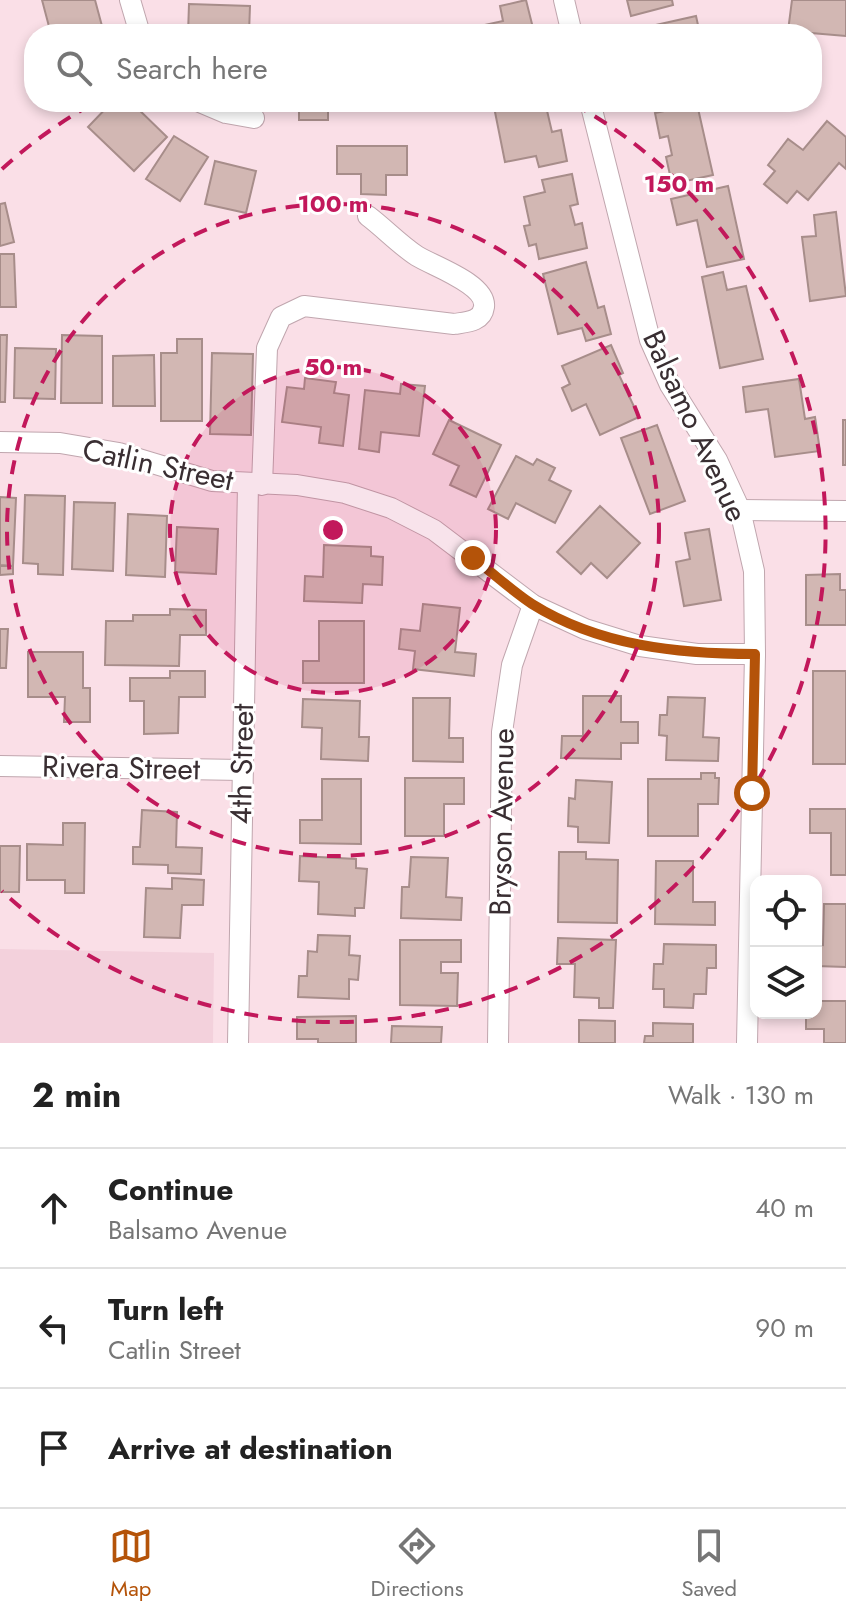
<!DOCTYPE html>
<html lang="en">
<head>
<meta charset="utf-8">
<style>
	:root { --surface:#fff; --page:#f2f2f2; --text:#222; --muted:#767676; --line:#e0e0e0; --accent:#b45309 }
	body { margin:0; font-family:Jost,sans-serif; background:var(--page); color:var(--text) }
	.controls { position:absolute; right:24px; bottom:24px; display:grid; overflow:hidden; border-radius:16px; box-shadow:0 4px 12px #0003 }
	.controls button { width:72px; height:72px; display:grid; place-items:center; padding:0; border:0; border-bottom:2px solid var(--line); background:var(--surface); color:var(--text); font:40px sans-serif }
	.stop { position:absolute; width:24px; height:24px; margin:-18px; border:6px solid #b45309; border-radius:50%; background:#fff }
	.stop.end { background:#b45309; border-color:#fff; box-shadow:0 2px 8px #0008 }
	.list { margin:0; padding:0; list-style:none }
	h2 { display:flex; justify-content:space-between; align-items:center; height:104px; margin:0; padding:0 32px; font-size:34px }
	h2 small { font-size:26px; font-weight:400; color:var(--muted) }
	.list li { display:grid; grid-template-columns:52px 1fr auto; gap:24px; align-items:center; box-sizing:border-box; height:120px; padding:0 32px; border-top:2px solid var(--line) }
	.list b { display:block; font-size:30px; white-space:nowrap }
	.list p { margin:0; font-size:26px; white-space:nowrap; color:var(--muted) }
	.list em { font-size:26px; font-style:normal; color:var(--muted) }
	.icon { flex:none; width:44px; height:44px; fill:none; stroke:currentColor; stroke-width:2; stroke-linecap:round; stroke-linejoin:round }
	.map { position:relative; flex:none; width:846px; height:1043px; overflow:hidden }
	.search { position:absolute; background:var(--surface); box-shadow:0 4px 12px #0003; left:24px; right:24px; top:24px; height:88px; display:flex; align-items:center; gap:20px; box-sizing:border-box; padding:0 28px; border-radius:32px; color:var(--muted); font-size:30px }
	.sheet { height:464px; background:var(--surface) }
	nav { display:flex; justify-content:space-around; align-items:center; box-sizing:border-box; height:112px; border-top:2px solid var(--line); background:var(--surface); font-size:22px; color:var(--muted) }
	nav a { display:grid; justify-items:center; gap:4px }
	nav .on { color:var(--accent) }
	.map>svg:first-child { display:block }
	.built { fill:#f3d1dc }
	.building { fill:#d2b7b3; stroke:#a78d8a; stroke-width:2 }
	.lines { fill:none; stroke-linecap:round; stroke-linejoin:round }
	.minor-casing { stroke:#c0a6ae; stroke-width:22 }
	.minor { stroke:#fff; stroke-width:20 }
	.route { stroke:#b45309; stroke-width:10 }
	.ring { fill:none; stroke:#c2185b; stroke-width:4; stroke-dasharray:14 10 }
	.labels { text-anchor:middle; stroke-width:6; stroke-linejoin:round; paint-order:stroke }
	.street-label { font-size:30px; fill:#392e32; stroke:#fff }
	.centre { fill:#c2185b; stroke:#fff; stroke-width:4 }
	.ring-label { font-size:24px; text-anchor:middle; font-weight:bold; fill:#c2185b; stroke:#fff; stroke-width:6; stroke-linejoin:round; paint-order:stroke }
</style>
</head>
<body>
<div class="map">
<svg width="846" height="1043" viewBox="0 0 846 1043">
	<rect width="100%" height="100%" fill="#fadfe7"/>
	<path class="built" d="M0 949 214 953 213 1043H0Z"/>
	<g class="building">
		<path d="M42 0H95L102 26 73 34H51Z"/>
		<path d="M526 0 534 32 482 34 480 26 503 21 500 6Z"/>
		<path d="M627 0H672L673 5 631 16Z"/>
		<path d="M792 0H846V36L788 31Z"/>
		<path d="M189 4 250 6 249 33 188 34Z"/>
		<path d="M696 16 700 34H630L629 31Z"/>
		<path d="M112 102H131L167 137 134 171 88 127Z"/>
		<path d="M299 102H339H328V120H299Z"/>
		<path d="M493 102H545L552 132 561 130 567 161 539 167 536 156 505 162Z"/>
		<path d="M697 104 713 175 672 184 666 157 672 155 668 136 660 138 655 113Z"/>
		<path d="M827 121 846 137V169L839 163 808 200 797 191 787 203 764 184 775 171 768 165 788 139 803 150Z"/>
		<path d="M174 136 208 157 180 201 146 179Z"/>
		<path d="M337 146H407V175H386V195L361 194V174H337Z"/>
		<path d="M215 161 256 171 246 213 205 204Z"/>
		<path d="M572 174 578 204 570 206 575 225 582 223 587 248 539 259 536 244 529 246 524 226 530 225 524 197 545 192 542 180Z"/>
		<path d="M728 186 744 259 707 267 697 220 677 225 671 199Z"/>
		<path d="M5 203 14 242 0 246V204Z"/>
		<path d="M836 212 846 296 810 301 802 237 816 236 814 215Z"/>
		<path d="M0 254H14L16 307H0Z"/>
		<path d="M586 262 598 308 604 306 611 334 586 341 582 328 558 334 543 274Z"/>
		<path d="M723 272 727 290 746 286 763 359 720 368 702 277Z"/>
		<path d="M0 335H7L5 402H0Z"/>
		<path d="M62 335 102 336V403H61Z"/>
		<path d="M177 339H202V421H161V353H177Z"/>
		<path d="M611 345 623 373 619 375 639 417 600 435 586 404 572 411 562 388 570 384 562 366Z"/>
		<path d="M15 348 56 349 55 399 14 398Z"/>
		<path d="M212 353 253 354 251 435 210 434Z"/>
		<path d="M154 355 155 406H113V356Z"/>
		<path d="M305 378 336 382 334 393 349 395 343 446 319 443 321 427 282 422 287 387 304 389Z"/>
		<path d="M799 379 805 419 815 417 820 451 775 457 768 409 746 412 743 387Z"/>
		<path d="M401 384 425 386 419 436 381 432 379 452 359 449 365 390 400 394Z"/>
		<path d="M449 420 501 445 476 497 450 485 459 466 433 454Z"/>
		<rect x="843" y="420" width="3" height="45"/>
		<path d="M657 425 685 501 650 514 621 438Z"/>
		<path d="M516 456 533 465 537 459 555 468 549 480 571 491 555 523 516 503 508 519 488 509Z"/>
		<path d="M25 495 65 496 63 575 38 574V564L23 563Z"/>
		<path d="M0 497 16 498 13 566 0 565Z"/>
		<path d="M74 502 115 503 113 571 72 569Z"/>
		<path d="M600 506 640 543 607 578 591 563 581 574 557 552Z"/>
		<path d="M128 514 167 516 165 577 126 575Z"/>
		<path d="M177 527 218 529 216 574 175 572Z"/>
		<path d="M709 529 721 600 684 606 676 562 690 559 685 533Z"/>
		<path d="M324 545 371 547V556L383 557 382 585 363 584 362 603 304 601 305 576 323 577Z"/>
		<path d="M0 566H13V574L0 575Z"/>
		<path d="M840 574V590H846V625H806V575Z"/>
		<path d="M423 604 460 608 455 652 476 654 474 676 413 669 415 651 399 649 401 629 420 631Z"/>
		<path d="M170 609 206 610V635H180L179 666 105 665 106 621H133V615H170Z"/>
		<path d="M319 621H364V683H303V661H319Z"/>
		<path d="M0 629H8L6 668H0Z"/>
		<path d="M28 652H83V688H90V722H64L65 697H28Z"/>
		<path d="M170 671H205V697H179L178 733 144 734V701H130V678H170Z"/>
		<rect x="813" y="671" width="33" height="93"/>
		<path d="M583 696H621V722H638V743H621V759L561 758 562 736H583Z"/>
		<path d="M668 697 705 698 703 737 719 738 718 761 666 760 667 736 659 735 660 715H667Z"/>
		<path d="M413 698H450L449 738H463V762L413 761Z"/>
		<path d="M303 699 360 701 359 737H369L368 761 321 759 322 728 302 727Z"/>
		<path d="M701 773H715V778H719L718 804H698V836H648V779H701Z"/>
		<path d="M405 778H464V804H444V836H405Z"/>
		<path d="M322 779H361V844L300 843V820H322Z"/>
		<path d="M576 780 612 782 609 843 578 842V827L568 826 569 798 575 799Z"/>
		<path d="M810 809H846V875H831V833H810Z"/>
		<path d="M142 810 177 812 176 847 202 848 201 874 168 873V865L133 864V847H140Z"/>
		<path d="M63 823H85L84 893H65V880H27V844L63 845Z"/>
		<path d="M0 846H20L19 892H0Z"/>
		<path d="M559 852H586V859L618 860 617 923 558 922Z"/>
		<path d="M300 856 356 859V868L367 869 364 908H355V916L318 914 319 882 299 881Z"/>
		<path d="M411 857 448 858 446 897 462 898 461 920 401 918 402 887H409Z"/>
		<path d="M656 861H693V902H715V925L655 924Z"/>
		<path d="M172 878 204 880 203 905H182L180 938 144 937 146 888 172 889Z"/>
		<path d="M824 904H846V967L816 966V944L823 945Z"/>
		<path d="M318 935 350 936 349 955 360 956 358 980 349 979V999L298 997 299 976H307L308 951 317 952Z"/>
		<path d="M558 938 616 940 613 1008H599V998L574 997 575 964H557Z"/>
		<path d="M400 940H461V962H441V973H458L457 1006 400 1005Z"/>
		<path d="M664 944 716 945V968H707L706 994H694L693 1008 664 1007V989H653L654 964H663Z"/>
		<path d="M816 1001H846V1043H824V1029H806V1013H816Z"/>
		<path d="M356 1016V1043H318V1039H297V1017Z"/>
		<path d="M579 1020 615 1021V1043H579Z"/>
		<path d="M653 1023 693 1024V1043H644L645 1036H653Z"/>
		<path d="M392 1026 442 1027 441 1043H391Z"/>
	</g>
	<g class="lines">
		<g class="minor-casing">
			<g id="minor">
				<path d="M130 0 140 34"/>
				<path d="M564 0 572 34"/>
				<path d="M200 102 226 113 254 118"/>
				<path d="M590 102 650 340 670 385 717 460 740 510 754 571 755 654 747 1043"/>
				<path d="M0 442 60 443 119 453 212 481 297 485 345 493 391 508 434 530 533 605 585 629 640 646 697 654H755"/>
				<path d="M262 485 267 348 281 317 304 306 454 324C466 322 482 322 484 307 487 284 433 266 417 256 400 245 384 228 368 216"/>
				<path d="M740 510 846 511"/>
				<path d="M0 766 242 770"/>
				<path d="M238 1043 248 484"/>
				<path d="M498 1043 502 732 512 665 533 605"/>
			</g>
		</g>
		<use href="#minor" class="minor"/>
	</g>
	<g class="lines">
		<path class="route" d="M473 558C493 573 512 591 532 604 599 646 679 654 755 654L752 793"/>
	</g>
	<circle cx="333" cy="530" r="163" fill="#c2185b" fill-opacity=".12"/>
	<g class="ring">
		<circle cx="333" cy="530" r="163"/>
		<circle cx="333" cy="530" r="326"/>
		<path d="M2 169A490 490 0 0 1 92 104M574 104A490 490 0 1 1 2 891"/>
	</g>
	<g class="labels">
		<g class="street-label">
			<text transform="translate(695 426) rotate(65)" y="10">Balsamo Avenue</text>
			<text transform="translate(158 465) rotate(12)" y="10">Catlin Street</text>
			<text transform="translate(242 764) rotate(-89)" y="10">4th Street</text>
			<text transform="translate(121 768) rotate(1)" y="10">Rivera Street</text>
			<text transform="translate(502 822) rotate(-89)" y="10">Bryson Avenue</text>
		</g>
	</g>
	<circle cx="333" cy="530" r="12" class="centre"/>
	<g class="ring-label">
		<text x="679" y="192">150 m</text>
		<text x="333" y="212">100 m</text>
		<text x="333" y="375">50 m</text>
	</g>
</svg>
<div class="controls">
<button><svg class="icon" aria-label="locate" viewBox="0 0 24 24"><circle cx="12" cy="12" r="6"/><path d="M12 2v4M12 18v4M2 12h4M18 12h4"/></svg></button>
<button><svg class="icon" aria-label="layers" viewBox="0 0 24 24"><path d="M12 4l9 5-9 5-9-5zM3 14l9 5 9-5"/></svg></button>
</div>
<div class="stop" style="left:752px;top:793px"></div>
<div class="stop end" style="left:473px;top:558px"></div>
<div class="search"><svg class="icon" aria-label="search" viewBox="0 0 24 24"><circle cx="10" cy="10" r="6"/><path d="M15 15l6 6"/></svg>Search here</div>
</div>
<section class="sheet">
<h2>2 min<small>Walk · 130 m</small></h2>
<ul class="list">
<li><svg class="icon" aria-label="ahead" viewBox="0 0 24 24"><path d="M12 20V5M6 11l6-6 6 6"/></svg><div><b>Continue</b><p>Balsamo Avenue</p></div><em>40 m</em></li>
<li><svg class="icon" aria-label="left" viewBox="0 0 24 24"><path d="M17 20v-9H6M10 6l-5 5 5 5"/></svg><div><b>Turn left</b><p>Catlin Street</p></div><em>90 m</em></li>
<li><svg class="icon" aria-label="arrive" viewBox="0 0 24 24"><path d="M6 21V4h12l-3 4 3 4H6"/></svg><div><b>Arrive at destination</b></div></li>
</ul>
</section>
<nav>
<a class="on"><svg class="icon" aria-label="map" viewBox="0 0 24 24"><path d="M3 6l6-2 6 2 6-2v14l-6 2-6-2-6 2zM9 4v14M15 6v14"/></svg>Map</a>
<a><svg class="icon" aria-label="directions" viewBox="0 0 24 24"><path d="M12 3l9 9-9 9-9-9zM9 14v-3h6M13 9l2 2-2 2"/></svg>Directions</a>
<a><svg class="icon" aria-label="saved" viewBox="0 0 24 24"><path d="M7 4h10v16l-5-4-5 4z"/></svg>Saved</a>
</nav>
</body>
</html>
